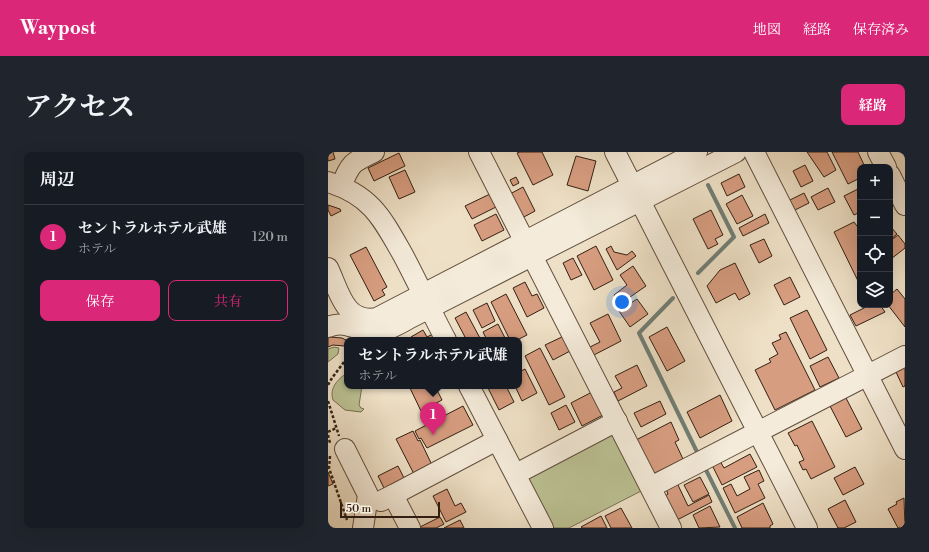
<!DOCTYPE html>
<html lang="ja">
<head>
<meta charset="utf-8">
<style>
	:root { --surface:#171b24; --page:#20242c; --text:#f1f3f6; --muted:#9ea1a6; --line:#363941; --accent:#db2777 }
	body { margin:0; font-family:"Libre Bodoni","Noto Serif JP",serif; background:var(--page); color:var(--text) }
	.controls { position:absolute; right:12px; top:12px; display:grid; overflow:hidden; border-radius:8px; box-shadow:0 4px 16px #0002 }
	.controls button { width:36px; height:36px; display:grid; place-items:center; padding:0; border:0; border-bottom:1px solid var(--line); background:var(--surface); color:var(--text); font:20px sans-serif }
	.scale { position:absolute; left:12px; bottom:10px; width:100px; box-sizing:border-box; padding-left:4px; border:2px solid #331f11; border-top:0; font-size:11px; line-height:14px; white-space:nowrap; color:#331f11; -webkit-text-stroke:3px #f4ebda; paint-order:stroke }
	.you { position:absolute; left:294px; top:150px; width:14px; height:14px; margin:-10px; border:3px solid #fff; border-radius:50%; background:#1a73e8; box-shadow:0 0 0 6px #1a73e833 }
	.badge { display:grid; place-items:center; width:26px; height:26px; border-radius:50%; background:var(--accent); color:#fff; font-size:13px; font-weight:700 }
	.pin { position:absolute; translate:-50% -33px; filter:drop-shadow(0 1px 2px #0008) }
	.pin::after { content:''; position:absolute; top:21px; width:14px; height:12px; background:inherit; clip-path:polygon(0 0,100% 0,50% 100%) }
	.popup { position:absolute; left:16px; top:185px; width:178px; height:52px; box-sizing:border-box; display:grid; place-content:center; border-radius:8px; background:var(--surface); filter:drop-shadow(0 1px 3px #0005); font-size:13px; white-space:nowrap; color:var(--muted) }
	.popup b { font-size:15px; color:var(--text) }
	.popup::after { content:''; position:absolute; left:50%; top:100%; margin-left:-8px; border:8px solid transparent; border-top-color:var(--surface) }
	.list { margin:0; padding:0; list-style:none }
	h2 { display:flex; justify-content:space-between; align-items:center; height:52px; margin:0; padding:0 16px; font-size:17px }
	h2 small { font-size:13px; font-weight:400; color:var(--muted) }
	.list li { display:grid; grid-template-columns:26px 1fr auto; gap:12px; align-items:center; box-sizing:border-box; height:64px; padding:0 16px; border-top:1px solid var(--line) }
	.list b { display:block; font-size:15px; white-space:nowrap }
	.list p { margin:0; font-size:13px; white-space:nowrap; color:var(--muted) }
	.list em { font-size:13px; font-style:normal; color:var(--muted) }
	.actions { display:flex; gap:8px; padding:12px 16px }
	.actions a { flex:1; padding:9px 0; border:1px solid var(--accent); border-radius:8px; text-align:center; font-size:14px; color:var(--accent) }
	.actions .main { background:var(--accent); color:#fff }
	.icon { flex:none; width:22px; height:22px; fill:none; stroke:currentColor; stroke-width:2; stroke-linecap:round; stroke-linejoin:round }
	.map { position:relative; flex:none; width:577px; height:376px; overflow:hidden; border-radius:8px }
	header { display:flex; align-items:center; gap:24px; box-sizing:border-box; height:56px; padding:0 20px; background:var(--accent); color:#fff }
	header strong { font-size:19px }
	nav { display:flex; gap:22px; margin-inline-start:auto; font-size:14px }
	.intro { display:flex; align-items:center; justify-content:space-between; box-sizing:border-box; height:96px; padding:0 24px }
	h1 { margin:0; font-size:28px }
	.button { padding:10px 18px; border-radius:8px; background:var(--accent); color:#fff; font-size:14px; font-weight:700 }
	main { display:flex; gap:24px; padding:0 24px }
	aside { flex:1; background:var(--surface); border-radius:8px; box-shadow:0 4px 16px #0002 }
	.map>svg:first-child { display:block }
	.green { fill:#bbc193; stroke:#777052 }
	.lines { fill:none; stroke-linecap:round; stroke-linejoin:round }
	.stream { stroke:#707e75; stroke-width:4 }
	.building { fill:#d79d80; stroke:#331f11 }
	.minor-casing { stroke:#624f3e; stroke-width:22 }
	.path { stroke:#331f11; stroke-width:2.5; stroke-dasharray:3 2; stroke-linecap:butt }
	.minor { stroke:#f4ebda; stroke-width:20 }
</style>
</head>
<body>
<header>
<strong>Waypost</strong>
<nav><a>地図</a><a>経路</a><a>保存済み</a></nav>
</header>
<div class="intro"><h1>アクセス</h1><a class="button">経路</a></div>
<main>
<aside>
<h2>周辺<small></small></h2>
<ul class="list">
<li><span class="badge">1</span><div><b>セントラルホテル武雄</b><p>ホテル</p></div><em>120 m</em></li>
</ul>
<div class="actions"><a class="main">保存</a><a>共有</a></div>
</aside>
<div class="map">
<svg width="577" height="376" viewBox="0 0 577 376">
	<rect width="100%" height="100%" fill="#eee0c6"/>
	<filter id="stains"><feTurbulence type="fractalNoise" baseFrequency=".005" numOctaves="4"/><feColorMatrix values="0 0 0 0 .2 0 0 0 0 .09 0 0 0 0 .02 0 0 0 .5 -.17"/></filter>
	<radialGradient id="worn" r=".72"><stop offset=".6" stop-color="#630" stop-opacity="0"/><stop offset="1" stop-color="#630" stop-opacity=".3"/></radialGradient>
	<g class="green">
		<path d="M6 195 11 196 10 202 0 210V197Z"/>
		<path d="M19 221V234H34L31 253 33 256 36 257 33 260 17 258 5 248C1 236 10 227 19 221Z"/>
		<path d="M287 279 317 337 241 376H226L199 324Z"/>
	</g>
	<g class="lines">
		<g class="stream">
			<path d="M370 121 406 85 380 33"/>
			<path d="M345 146 311 181 371 304"/>
			<path d="M376 314 407 376"/>
		</g>
	</g>
	<g class="building">
		<path d="M0 0H5L7 7 0 9Z"/>
		<path d="M192 0H214L225 23 205 33 189 1Z"/>
		<path d="M479 0H499L508 18 496 25Z"/>
		<path d="M504 0H530L537 15H532V26L520 32Z"/>
		<path d="M71 1 77 14 46 29 40 16Z"/>
		<path d="M248 4 268 9 260 39 239 33Z"/>
		<path d="M477 13 485 29 473 35 465 19Z"/>
		<path d="M77 18 87 40 71 47 61 25Z"/>
		<path d="M411 22 417 35 399 44 393 31Z"/>
		<path d="M188 25 191 31 185 34 182 28Z"/>
		<path d="M195 35 207 59 194 66 182 42Z"/>
		<path d="M500 36 507 50 490 58 483 45Z"/>
		<path d="M532 36V60L526 63 516 44Z"/>
		<path d="M476 41 481 51 465 59 460 49Z"/>
		<path d="M162 42 168 55 144 67 137 54Z"/>
		<path d="M414 43 425 64 409 72 398 52Z"/>
		<path d="M0 53 12 57 13 59 3 64 0 58Z"/>
		<path d="M383 58 395 83 387 87 390 92 380 97 365 67Z"/>
		<path d="M168 62 176 78 154 89 146 73Z"/>
		<path d="M437 62 441 71 415 84 411 76Z"/>
		<path d="M526 70 532 78V133L506 80Z"/>
		<path d="M562 74 569 82 562 88Z"/>
		<path d="M570 83 577 92V96L563 107 562 105V89Z"/>
		<path d="M436 87 444 104 431 111 422 93Z"/>
		<path d="M268 94 285 128 266 138 249 104Z"/>
		<path d="M283 94 286 100 299 103 304 99 308 104 289 118 278 97Z"/>
		<path d="M38 95 59 135 54 138 57 143 46 149 22 103Z"/>
		<path d="M245 106 254 123 243 128 235 111Z"/>
		<path d="M407 111 422 142 411 148 407 141 388 151 379 134 392 118Z"/>
		<path d="M305 114 318 134 292 152 286 143 299 133 292 123Z"/>
		<path d="M462 125 472 145 456 153 446 133Z"/>
		<path d="M197 130 204 144 209 142 216 156 199 165 185 136Z"/>
		<path d="M569 137 577 147V175L560 153H562V143Z"/>
		<path d="M178 142 199 183 189 188H182L163 150Z"/>
		<path d="M309 147 320 162 302 175 291 159Z"/>
		<path d="M159 151 167 169 154 176 145 158Z"/>
		<path d="M542 153H552L557 160 528 174 522 163Z"/>
		<path d="M479 158 499 198 482 207 462 166Z"/>
		<path d="M138 160 153 188H131L137 185 127 166Z"/>
		<path d="M280 162 293 189 264 204 260 196 272 190 262 171Z"/>
		<path d="M170 172 178 188H159L155 180Z"/>
		<path d="M339 175 357 209 339 219 321 185Z"/>
		<path d="M95 178 99 185 105 182 108 188H84L83 185Z"/>
		<path d="M458 180 487 238 447 258 427 218 443 210 441 207 450 202 444 191 453 187 451 183Z"/>
		<path d="M236 184 244 198 225 208 217 193Z"/>
		<path d="M2 185 14 186 18 188 17 193 16 194 5 193 0 195V186Z"/>
		<path d="M212 196 237 245 221 253 197 204Z"/>
		<path d="M500 205 511 226 492 235 482 214Z"/>
		<path d="M309 213 319 234 290 249 286 240 294 236 287 224Z"/>
		<path d="M577 215V234L575 235 568 220Z"/>
		<path d="M197 217 209 241 194 249 187 234H191V220Z"/>
		<path d="M81 234H107L114 248 93 259Z"/>
		<path d="M159 234H178L186 250 171 258Z"/>
		<path d="M264 240 275 263 254 274 243 251Z"/>
		<path d="M392 243 404 269 372 286 359 260Z"/>
		<path d="M518 246 534 277 518 285 502 254Z"/>
		<path d="M332 249 338 262 313 275 306 261Z"/>
		<path d="M238 253 247 270 231 278 223 261Z"/>
		<path d="M135 254 145 273 99 296 93 286 91 287 87 279Z"/>
		<path d="M484 269 507 315 483 327 478 317 475 318 471 310 476 308 469 293 467 294 460 281Z"/>
		<path d="M343 270 351 288 347 290 355 307 325 322 308 288Z"/>
		<path d="M85 279 90 289 92 288 104 313 86 322 68 287Z"/>
		<path d="M422 302 429 315 394 333 384 313 392 309 396 316Z"/>
		<path d="M70 314 77 328 57 338 50 324Z"/>
		<path d="M527 315 536 332 515 343 506 326Z"/>
		<path d="M431 318 436 329 430 332 437 346 407 361 395 336 403 332 409 344 422 337 416 325Z"/>
		<path d="M0 320 5 332 0 334Z"/>
		<path d="M372 325 381 342 365 350 356 333Z"/>
		<path d="M349 331 360 354 381 343 384 350 349 368 337 344 340 342 338 337Z"/>
		<path d="M119 337 127 354 133 351 138 360 118 370 105 344Z"/>
		<path d="M576 346 577 376H572V375L570 376 560 357 569 352 568 350Z"/>
		<path d="M517 348 528 370 516 376H510L500 357Z"/>
		<path d="M435 351 445 372 442 374V376H414L409 365Z"/>
		<path d="M382 354 392 375 371 376 365 363Z"/>
		<path d="M293 356 304 376H283L277 364Z"/>
		<path d="M273 364 279 376H254L253 375Z"/>
		<path d="M112 365 116 372 108 376H93L92 375Z"/>
		<path d="M132 368 136 376H116Z"/>
	</g>
	<g class="lines">
		<g class="minor-casing">
			<g id="minor">
				<path d="M151 0 343 376"/>
				<path d="M287 0 479 376"/>
				<path d="M426 0 577 297"/>
				<path d="M550 0 558 15"/>
				<path d="M562 23 577 53"/>
				<path d="M0 30C43 43 54 66 75 103 90 131 103 160 118 188"/>
				<path d="M13 34C23 11 23 11 46 0"/>
				<path d="M0 116C11 138 16 172 49 166L369 0"/>
				<path d="M0 175C19 167 31 181 50 180 60 179 73 171 82 166L408 0"/>
				<path d="M141 234 215 376"/>
				<path d="M17 297 40 343 35 376"/>
				<path d="M188 322 289 269"/>
				<path d="M323 335 577 204"/>
				<path d="M65 343 169 288"/>
				<path d="M53 349 65 343 82 376"/>
			</g>
		</g>
		<g class="path">
			<path d="M0 233 4 226 19 206"/>
			<path d="M0 249 11 284"/>
			<path d="M0 280 8 276"/>
			<path d="M0 283 2 291"/>
			<path d="M2 304 1 316 19 368"/>
		</g>
		<use href="#minor" class="minor"/>
	</g>
	<rect width="100%" height="100%" filter="url(#stains)"/>
	<rect width="100%" height="100%" fill="url(#worn)"/>
</svg>
<div class="controls">
<button>+</button>
<button>−</button>
<button><svg class="icon" aria-label="locate" viewBox="0 0 24 24"><circle cx="12" cy="12" r="6"/><path d="M12 2v4M12 18v4M2 12h4M18 12h4"/></svg></button>
<button><svg class="icon" aria-label="layers" viewBox="0 0 24 24"><path d="M12 4l9 5-9 5-9-5zM3 14l9 5 9-5"/></svg></button>
</div>
<div class="scale">50 m</div>
<div class="you"></div>
<div class="pin badge" style="left:105px;top:283px">1</div>
<div class="popup"><b>セントラルホテル武雄</b>ホテル</div>
</div>
</main>
</body>
</html>
